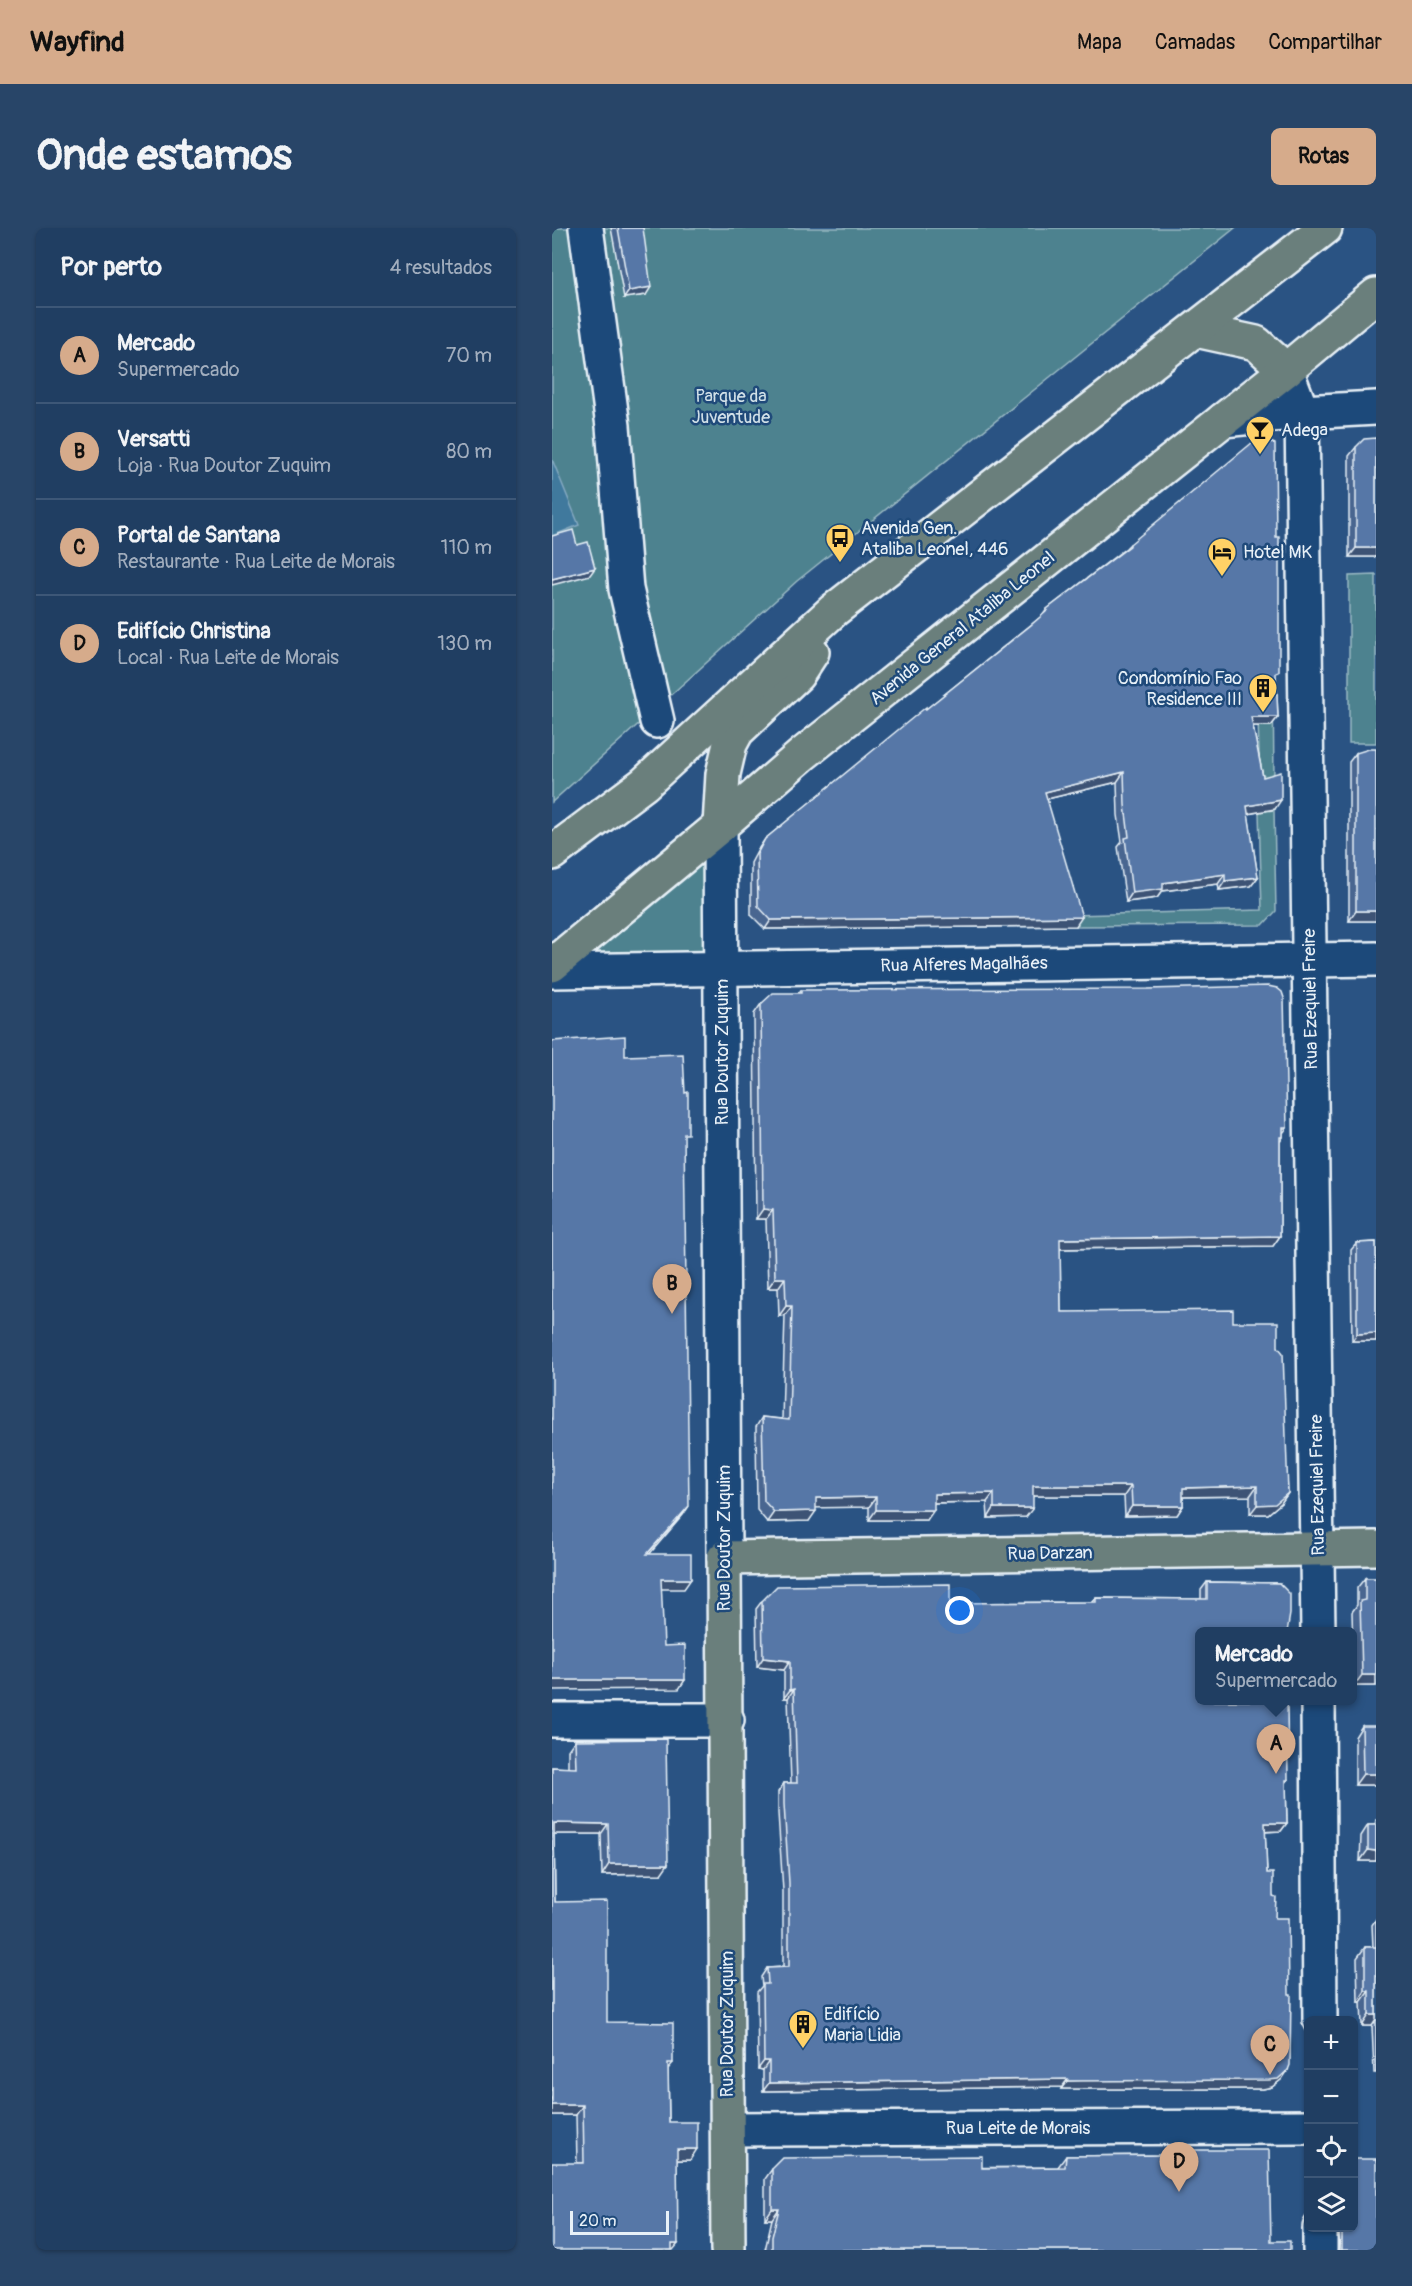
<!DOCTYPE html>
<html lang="pt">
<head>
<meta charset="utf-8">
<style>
	:root { --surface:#203e62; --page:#284568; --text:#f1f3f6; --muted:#a2aebe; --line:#3d5777; --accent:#d6ab8b }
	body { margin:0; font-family:Pangolin,sans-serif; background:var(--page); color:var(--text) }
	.controls { position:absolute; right:18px; bottom:18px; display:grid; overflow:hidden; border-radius:9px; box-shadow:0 2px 4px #0004 }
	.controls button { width:54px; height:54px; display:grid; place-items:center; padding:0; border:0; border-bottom:2px solid var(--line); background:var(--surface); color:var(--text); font:30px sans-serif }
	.scale { position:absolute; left:18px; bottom:15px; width:99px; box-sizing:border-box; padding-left:6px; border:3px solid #e8f1f8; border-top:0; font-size:16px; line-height:21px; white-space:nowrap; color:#e8f1f8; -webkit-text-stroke:4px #1f4a7a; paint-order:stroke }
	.you { position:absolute; left:408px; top:1383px; width:21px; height:21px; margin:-15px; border:4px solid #fff; border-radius:50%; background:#1a73e8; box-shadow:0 0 0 9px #1a73e833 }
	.badge { display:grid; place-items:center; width:39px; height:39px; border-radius:50%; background:var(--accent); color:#111; font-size:20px; font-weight:700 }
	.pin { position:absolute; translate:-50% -50px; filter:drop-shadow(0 2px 3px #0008) }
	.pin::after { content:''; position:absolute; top:32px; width:21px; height:18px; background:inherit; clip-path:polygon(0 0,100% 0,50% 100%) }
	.popup { position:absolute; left:643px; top:1399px; width:162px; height:78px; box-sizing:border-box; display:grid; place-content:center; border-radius:9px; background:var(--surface); filter:drop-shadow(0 2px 4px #0005); font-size:20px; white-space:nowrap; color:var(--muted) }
	.popup b { font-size:22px; color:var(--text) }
	.popup::after { content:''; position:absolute; left:50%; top:100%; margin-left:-12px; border:12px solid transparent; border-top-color:var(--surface) }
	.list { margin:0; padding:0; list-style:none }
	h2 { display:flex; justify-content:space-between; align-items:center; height:78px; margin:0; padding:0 24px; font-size:26px }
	h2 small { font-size:20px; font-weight:400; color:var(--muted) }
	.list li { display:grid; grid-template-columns:39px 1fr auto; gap:18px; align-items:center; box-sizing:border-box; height:96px; padding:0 24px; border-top:2px solid var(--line) }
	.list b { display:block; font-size:22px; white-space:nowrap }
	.list p { margin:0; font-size:20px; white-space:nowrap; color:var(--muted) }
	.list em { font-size:20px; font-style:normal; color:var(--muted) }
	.icon { flex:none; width:33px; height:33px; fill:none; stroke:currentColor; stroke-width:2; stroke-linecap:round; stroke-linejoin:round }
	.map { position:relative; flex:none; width:824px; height:2022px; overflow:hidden; border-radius:9px }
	header { display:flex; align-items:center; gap:36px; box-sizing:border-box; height:84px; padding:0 30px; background:var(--accent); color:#111 }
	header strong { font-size:28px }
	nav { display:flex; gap:33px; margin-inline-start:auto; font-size:21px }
	.intro { display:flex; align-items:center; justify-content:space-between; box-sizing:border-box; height:144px; padding:0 36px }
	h1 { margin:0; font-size:42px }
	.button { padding:15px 27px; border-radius:9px; background:var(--accent); color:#111; font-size:21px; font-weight:700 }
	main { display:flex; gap:36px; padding:0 36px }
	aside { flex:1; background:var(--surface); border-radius:9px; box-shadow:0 2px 4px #0004 }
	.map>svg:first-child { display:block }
	.green { fill:#4e828f; stroke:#9bbac4; stroke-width:1.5 }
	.water { fill:#41799d; stroke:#84a9c1; stroke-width:1.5 }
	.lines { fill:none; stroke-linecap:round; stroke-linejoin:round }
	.minor-casing { stroke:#e8f1f8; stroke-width:38 }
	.major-casing { stroke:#e8f1f8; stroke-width:38 }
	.minor { stroke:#1f4a7a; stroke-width:33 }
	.major { stroke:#6b7f7c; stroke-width:33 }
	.wall { fill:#4a6690; stroke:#e8f1f8; stroke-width:1.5 }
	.shaded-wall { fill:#3c5375; stroke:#e8f1f8; stroke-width:1.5 }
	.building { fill:#5677a7; stroke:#e8f1f8; stroke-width:1.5 }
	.labels { text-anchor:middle; stroke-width:5; stroke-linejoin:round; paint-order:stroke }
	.park-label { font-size:18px; fill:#d1e0e8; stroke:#1f4a7a }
	.poi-label { font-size:18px; fill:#e8f1f8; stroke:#1f4a7a; text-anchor:start }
	.street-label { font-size:18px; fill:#e8f1f8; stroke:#1f4a7a }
</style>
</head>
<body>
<header>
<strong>Wayfind</strong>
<nav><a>Mapa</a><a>Camadas</a><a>Compartilhar</a></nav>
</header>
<div class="intro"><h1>Onde estamos</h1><a class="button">Rotas</a></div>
<main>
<aside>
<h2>Por perto<small>4 resultados</small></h2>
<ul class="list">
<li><span class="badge">A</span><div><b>Mercado</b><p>Supermercado</p></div><em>70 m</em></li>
<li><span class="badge">B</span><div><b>Versatti</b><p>Loja · Rua Doutor Zuquim</p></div><em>80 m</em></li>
<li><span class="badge">C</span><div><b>Portal de Santana</b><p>Restaurante · Rua Leite de Morais</p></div><em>110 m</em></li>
<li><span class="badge">D</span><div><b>Edifício Christina</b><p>Local · Rua Leite de Morais</p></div><em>130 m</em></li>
</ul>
</aside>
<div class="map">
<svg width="824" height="2022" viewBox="0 0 824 2022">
	<rect width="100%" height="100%" fill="#2a5383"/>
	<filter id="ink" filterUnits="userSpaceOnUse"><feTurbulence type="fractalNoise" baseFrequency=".0167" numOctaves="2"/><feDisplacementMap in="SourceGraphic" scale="12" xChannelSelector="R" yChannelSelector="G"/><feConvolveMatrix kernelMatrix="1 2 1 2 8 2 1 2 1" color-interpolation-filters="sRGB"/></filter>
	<g filter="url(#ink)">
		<g class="green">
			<path d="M0 0H683L245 353 0 574Z"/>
			<path d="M824 347V515H797V348Z"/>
			<path d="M721 453 722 553 708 556 705 457Z"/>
			<path d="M722 582 724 683 711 697 524 698 521 687 710 682 707 584Z"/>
			<path d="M161 613 163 733 10 737Z"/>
		</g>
		<path class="water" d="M0 231 27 297 0 308Z"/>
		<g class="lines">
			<g class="minor-casing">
				<g id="minor">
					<path d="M34 0 61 198 74 361 105 493"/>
					<path d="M734 142 750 184 766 1404"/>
					<path d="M671 192 750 184 824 180"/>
					<path d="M168 598 172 1330"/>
					<path d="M0 743 824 731"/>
					<path d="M766 1472 768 1792"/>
					<path d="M0 1492H175"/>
					<path d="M176 1901 756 1899"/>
					<path d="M768 2000V2022"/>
				</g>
			</g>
			<g class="major-casing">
				<g id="major">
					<path d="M644 102 704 115 734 142"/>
					<path d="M168 598 171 546 178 516 185 503 245 447 260 424"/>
					<path d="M0 625 92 556 282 382 773 0"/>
					<path d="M0 737 168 598 251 526 734 142 824 67"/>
					<path d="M176 2022 172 1330 824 1320"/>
				</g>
			</g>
			<use href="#minor" class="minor"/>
			<use href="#major" class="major"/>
		</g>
		<g class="wall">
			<path d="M59 0H91L94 67 72 70Z"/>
			<path d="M824 210V329H797V228L804 219Z"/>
			<path d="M578 316 724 449 726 489 719 498H701L711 549 723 581 696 586 706 649 699 658 667 662 666 656 610 663 605 670 574 674 566 619 570 614 566 587 565 554 495 571 524 698 213 701 199 687V635L207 620 213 611 491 387 495 381 574 320Z"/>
			<path d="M804 525 824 693H797V534Z"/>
			<path d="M249 762 735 900 731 905V909L728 914V1008L721 1018 508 1021 509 1084 681 1094 726 1119 736 1265 729 1275 716 1286H698V1268L631 1269V1278L625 1287 573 1288 572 1268H481L474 1289 436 1290 435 1274 382 1275 375 1292H317V1279H264L257 1293 215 1294 205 1282 204 1199 210 1189 230 1191 233 1087 227 1088 226 1060H216L214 991H204L202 786 209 776 246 765Z"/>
			<path d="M824 1014V1113H800L799 1022 805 1015Z"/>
			<path d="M813 1350 824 1458H802L800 1384 805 1377V1360Z"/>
			<path d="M655 1354 727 1355 648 1404 736 1552 734 1555 735 1595 729 1603 713 1604 715 1645 721 1668 723 1690 736 1842 730 1851 720 1859 711 1861H509L510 1859 211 1863V1842L206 1841 205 1764 210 1758 209 1749 215 1740 231 1739V1663L226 1585V1564L232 1555H239L236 1470H232V1442L205 1439 204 1381 210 1373 398 1375 541 1374 544 1370 649 1371V1362Z"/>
			<path d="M810 1498 824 1557H803V1509Z"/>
			<path d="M23 1512 109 1646 50 1647 49 1606H2L3 1674 55 1794 121 1835 116 1841 117 1894 138 1932 25 1935 24 1887H0V1539L16 1540V1522Z"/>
			<path d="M824 1591V1633H808L809 1608 816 1597H823Z"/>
			<path d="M824 1691V1845H822L820 1798H810L809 1774H806L805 1730 813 1719H821L820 1697Z"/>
			<path d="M618 1922 719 2013 738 2022H213L220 1991H213V1951L220 1941 506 1939 514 1928 615 1927Z"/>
			<path d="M787 2000H801L824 2022H788Z"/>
		</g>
		<g class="shaded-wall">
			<path d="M99 59 94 67 72 70 77 63Z"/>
			<path d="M804 320H824V329H797Z"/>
			<path d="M43 340 38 347 0 357V351Z"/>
			<path d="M699 489H726L719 498H692Z"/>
			<path d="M572 544 565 554 487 573 493 564Z"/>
			<path d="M729 572 723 581 689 587 695 578Z"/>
			<path d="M673 646 666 656 610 663 605 670 574 674 580 665 611 655Z"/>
			<path d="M706 649 699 658 667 662 673 653Z"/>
			<path d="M804 683H824V693H797Z"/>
			<path d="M530 689 524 698 213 701 219 692Z"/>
			<path d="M211 981 221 982 214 991H204Z"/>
			<path d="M728 1008 721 1018 501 1021 508 1011Z"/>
			<path d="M223 1050H233L226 1060H216Z"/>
			<path d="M234 1078H240L233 1087 227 1088Z"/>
			<path d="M824 1105V1113H800L805 1106Z"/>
			<path d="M481 1258H579L572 1268H474Z"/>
			<path d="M705 1258 698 1268 624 1269 631 1260Z"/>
			<path d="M442 1265 435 1274 375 1275 382 1266Z"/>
			<path d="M736 1265 729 1275 716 1286H698L705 1277Z"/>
			<path d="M324 1269 317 1279 257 1280 264 1270Z"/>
			<path d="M137 1278 131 1287 89 1336 95 1326Z"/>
			<path d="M580 1278H631L625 1287 573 1288Z"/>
			<path d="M442 1280H481L474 1289 436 1290Z"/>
			<path d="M324 1282H382L375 1292H317Z"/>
			<path d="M264 1283 257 1293 215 1294 222 1284Z"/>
			<path d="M109 1351H139L132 1361H103Z"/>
			<path d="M211 1430 238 1433 232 1442 205 1439Z"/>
			<path d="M810 1447H824V1458H802Z"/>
			<path d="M0 1452H133L127 1461 0 1462Z"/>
			<path d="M242 1461 236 1470H232L238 1462Z"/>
			<path d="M811 1546H824V1557H803Z"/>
			<path d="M2 1595 56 1596 49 1606H0Z"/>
			<path d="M713 1595H735L729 1603 707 1604Z"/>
			<path d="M816 1622 824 1623V1633H808Z"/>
			<path d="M57 1636H116L109 1646 50 1647Z"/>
			<path d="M813 1763H817L809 1774H806Z"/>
			<path d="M817 1787H824V1792L820 1798H810Z"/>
			<path d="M212 1833H217L211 1842 206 1841Z"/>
			<path d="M736 1842 730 1851 720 1859 711 1861H509L515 1853Z"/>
			<path d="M516 1851 510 1859 211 1863 217 1855Z"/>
			<path d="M0 1877H31L24 1887H0Z"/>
			<path d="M125 1921H145L138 1932H118Z"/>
			<path d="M220 1981H227L220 1991H213Z"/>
			<path d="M120 2016H126L121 2022H116Z"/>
		</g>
		<g class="building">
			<path d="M66 0H91L99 59 77 63Z"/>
			<path d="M707 209 723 216 724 309H727V444L724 445 726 489H699L711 549 729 544V572L695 578 706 649 673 653V646L611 655V661L580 665 573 610 577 609 573 577 572 544 493 564 530 689 219 692 206 678 205 626 213 611 374 479V481L479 397 495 383V381L578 318V316Z"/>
			<path d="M824 210V320H804V219L812 211Z"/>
			<path d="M21 302 25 317 36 314 43 340 0 351V308Z"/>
			<path d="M817 521H824V683H804V525Z"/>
			<path d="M716 758 725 760 730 764 732 770 735 900H731V909H728V1008L508 1011 509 1084 681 1082V1094H726V1119L731 1125 736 1265 723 1276 705 1277V1258L631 1260V1278H580L579 1258H481V1280H442V1265L382 1266V1282H324V1269L264 1270V1283L222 1284 212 1273 210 1189 237 1192 240 1078H234L233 1050H223L221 982 211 981 209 776 221 765H249V762L596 761Z"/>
			<path d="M73 808V828L131 826 133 865 136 864V906H132L137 1278 95 1326H139V1351H109L112 1418 133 1417V1452H0V813Z"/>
			<path d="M824 1014V1105L805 1106V1015Z"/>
			<path d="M813 1350H824V1447H810L808 1373 813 1372Z"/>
			<path d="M655 1354 727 1355 738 1366V1386L735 1404H648V1473H735L736 1552H734L735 1595H713L715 1645H721V1668L724 1669 723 1690H736L737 1766H739L738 1837 736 1842 726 1851 717 1852 515 1853 516 1851 217 1855V1833H212L211 1756H216L215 1740 237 1739V1655L232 1576V1555H245L242 1461 238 1462V1433L211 1430 210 1373 225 1358 398 1356V1375L544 1374V1370L655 1371Z"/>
			<path d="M810 1498H824V1546H811Z"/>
			<path d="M114 1511 116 1636H57L56 1596 2 1595 3 1674 55 1673V1794L121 1795V1835H116L117 1894H145V1921H125L126 2016H120V2022H0V1935H32L31 1877H0V1539L24 1540 23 1512Z"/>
			<path d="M816 1597H824V1623L816 1622Z"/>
			<path d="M813 1719H824V1787H817V1763H813Z"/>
			<path d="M618 1922H717L719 2013H738V2022H220V2009L227 1981H220V1941L231 1930 430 1928V1940L513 1939 514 1928 619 1927Z"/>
			<path d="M801 1931H824V2022H790V2000H801Z"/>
		</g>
	</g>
	<defs>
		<g id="bar-pin" transform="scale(1.5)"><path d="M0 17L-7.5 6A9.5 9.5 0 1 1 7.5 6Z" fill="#ffd166" stroke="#1f4a7a"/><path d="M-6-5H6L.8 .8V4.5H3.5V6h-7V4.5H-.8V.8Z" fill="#111"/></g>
		<g id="bus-pin" transform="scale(1.5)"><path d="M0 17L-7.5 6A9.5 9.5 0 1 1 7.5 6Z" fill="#ffd166" stroke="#1f4a7a"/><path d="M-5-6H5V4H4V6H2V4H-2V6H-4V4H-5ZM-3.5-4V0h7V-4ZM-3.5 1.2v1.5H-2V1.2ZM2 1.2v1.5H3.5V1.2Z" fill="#111"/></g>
		<g id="hotel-pin" transform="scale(1.5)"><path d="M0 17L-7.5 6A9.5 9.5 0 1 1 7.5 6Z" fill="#ffd166" stroke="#1f4a7a"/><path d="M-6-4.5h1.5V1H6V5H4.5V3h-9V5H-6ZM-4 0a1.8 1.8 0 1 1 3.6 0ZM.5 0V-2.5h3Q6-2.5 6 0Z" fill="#111"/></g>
		<g id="building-pin" transform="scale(1.5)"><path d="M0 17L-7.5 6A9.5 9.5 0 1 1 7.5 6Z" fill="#ffd166" stroke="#1f4a7a"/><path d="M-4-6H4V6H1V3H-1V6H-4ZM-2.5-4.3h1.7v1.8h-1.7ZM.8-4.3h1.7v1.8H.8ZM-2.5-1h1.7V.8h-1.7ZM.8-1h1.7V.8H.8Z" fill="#111"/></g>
	</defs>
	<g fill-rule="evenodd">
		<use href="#bar-pin" x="708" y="202"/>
		<use href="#bus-pin" x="288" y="310"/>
		<use href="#hotel-pin" x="670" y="324"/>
		<use href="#building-pin" x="711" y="460"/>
		<use href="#building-pin" x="251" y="1796"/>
	</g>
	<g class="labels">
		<g class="park-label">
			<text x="179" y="174">Parque da<tspan x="179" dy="21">Juventude</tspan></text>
		</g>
		<g class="poi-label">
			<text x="729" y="208">Adega</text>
			<text x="309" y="306">Avenida Gen.<tspan x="309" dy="21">Ataliba Leonel, 446</tspan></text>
			<text x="691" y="330">Hotel MK</text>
			<text x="690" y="456" text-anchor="end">Condomínio Fao<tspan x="690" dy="21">Residence III</tspan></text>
			<text x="272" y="1792">Edifício<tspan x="272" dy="21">Maria Lidia</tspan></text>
		</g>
		<g class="street-label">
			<text transform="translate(410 400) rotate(-39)" y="6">Avenida General Ataliba Leonel</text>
			<text transform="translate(412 736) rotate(-1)" y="6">Rua Alferes Magalhães</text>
			<text transform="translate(758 771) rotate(-91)" y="6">Rua Ezequiel Freire</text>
			<text transform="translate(170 824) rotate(-90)" y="6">Rua Doutor Zuquim</text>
			<text transform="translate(765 1257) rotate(-91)" y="6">Rua Ezequiel Freire</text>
			<text transform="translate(172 1310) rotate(-90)" y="6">Rua Doutor Zuquim</text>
			<text transform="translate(498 1325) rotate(-1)" y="6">Rua Darzan</text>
			<text transform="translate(175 1796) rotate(-90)" y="6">Rua Doutor Zuquim</text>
			<text x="466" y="1906">Rua Leite de Morais</text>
		</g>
	</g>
</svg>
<div class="controls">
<button>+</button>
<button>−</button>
<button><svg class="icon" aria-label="locate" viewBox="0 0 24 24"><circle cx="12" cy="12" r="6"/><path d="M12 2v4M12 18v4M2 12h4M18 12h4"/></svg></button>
<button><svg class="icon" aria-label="layers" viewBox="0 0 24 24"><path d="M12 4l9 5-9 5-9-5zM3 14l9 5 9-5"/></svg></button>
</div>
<div class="scale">20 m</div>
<div class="you"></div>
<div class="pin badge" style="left:724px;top:1546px">A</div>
<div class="popup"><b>Mercado</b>Supermercado</div>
<div class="pin badge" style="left:120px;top:1086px">B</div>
<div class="pin badge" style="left:718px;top:1847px">C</div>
<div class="pin badge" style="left:627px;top:1964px">D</div>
</div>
</main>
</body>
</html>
